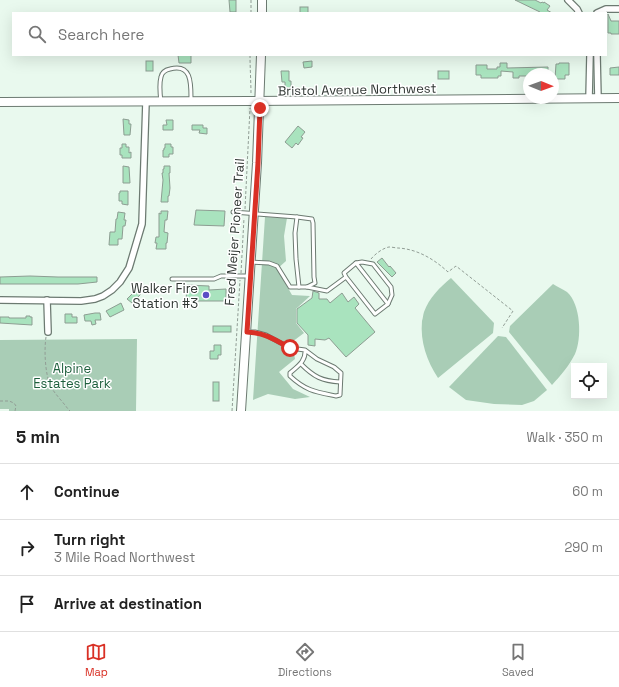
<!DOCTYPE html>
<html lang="en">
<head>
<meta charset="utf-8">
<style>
	:root { --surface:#fff; --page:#f6f6f6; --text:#222; --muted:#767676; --line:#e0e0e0; --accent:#d93025 }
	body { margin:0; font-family:"Space Grotesk",sans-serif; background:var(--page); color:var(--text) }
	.controls { position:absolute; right:12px; bottom:12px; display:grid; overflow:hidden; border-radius:0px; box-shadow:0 4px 16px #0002 }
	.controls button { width:36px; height:36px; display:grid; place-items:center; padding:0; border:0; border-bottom:1px solid var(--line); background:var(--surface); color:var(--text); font:20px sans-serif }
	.compass { position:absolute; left:523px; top:68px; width:36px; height:36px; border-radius:50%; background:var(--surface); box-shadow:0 4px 16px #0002; rotate:91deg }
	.stop { position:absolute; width:12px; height:12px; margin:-9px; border:3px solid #d93025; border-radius:50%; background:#fff }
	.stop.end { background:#d93025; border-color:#fff; box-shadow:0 1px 4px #0008 }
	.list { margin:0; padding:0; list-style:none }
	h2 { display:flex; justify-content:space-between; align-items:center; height:52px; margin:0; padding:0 16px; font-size:17px }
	h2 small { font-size:13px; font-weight:400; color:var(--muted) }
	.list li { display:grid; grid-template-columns:26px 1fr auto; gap:12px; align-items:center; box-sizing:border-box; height:56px; padding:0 16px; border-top:1px solid var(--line) }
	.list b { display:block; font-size:15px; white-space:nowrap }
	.list p { margin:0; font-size:13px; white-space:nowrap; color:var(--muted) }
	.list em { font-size:13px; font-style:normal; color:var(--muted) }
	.icon { flex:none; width:22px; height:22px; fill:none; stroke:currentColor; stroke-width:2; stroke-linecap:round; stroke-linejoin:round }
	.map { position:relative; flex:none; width:619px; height:411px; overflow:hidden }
	.search { position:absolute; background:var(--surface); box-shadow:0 4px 16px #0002; left:12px; right:12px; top:12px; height:44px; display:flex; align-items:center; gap:10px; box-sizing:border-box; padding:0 14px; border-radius:0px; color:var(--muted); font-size:15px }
	.sheet { height:220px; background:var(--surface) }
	nav { display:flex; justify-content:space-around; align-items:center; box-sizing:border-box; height:56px; border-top:1px solid var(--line); background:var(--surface); font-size:11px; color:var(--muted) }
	nav a { display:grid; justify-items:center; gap:2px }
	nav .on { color:var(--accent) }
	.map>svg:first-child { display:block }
	.green { fill:#a9cdb6 }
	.building { fill:#a9e3be; stroke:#8d9d92 }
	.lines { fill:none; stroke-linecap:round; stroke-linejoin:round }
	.lane-casing { stroke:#6c7a71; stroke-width:5 }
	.street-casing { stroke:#6c7a71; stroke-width:8 }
	.secondary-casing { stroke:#6c7a71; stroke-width:10 }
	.path { stroke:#919d95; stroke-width:1; stroke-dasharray:3 2; stroke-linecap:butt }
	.lane { stroke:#fff; stroke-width:3 }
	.street { stroke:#fff; stroke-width:5.5 }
	.secondary { stroke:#fff; stroke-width:8 }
	.route { stroke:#d93025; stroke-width:5 }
	.poi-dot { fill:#5b4dc5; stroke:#fff; stroke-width:1.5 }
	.labels { text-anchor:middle; stroke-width:3; stroke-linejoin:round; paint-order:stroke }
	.street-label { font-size:13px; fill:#2f3632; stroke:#fff }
	.poi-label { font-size:13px; fill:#2f3632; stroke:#fff; text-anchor:end }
	.park-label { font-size:13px; fill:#1e5f3d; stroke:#fff }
</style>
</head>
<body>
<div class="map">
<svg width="619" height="411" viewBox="0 0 619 411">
	<rect width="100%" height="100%" fill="#e9f9ee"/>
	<g class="green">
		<path d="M265 217 287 218 284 236 286 261 277 269 292 295 310 296 296 309V323L304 333 292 342 295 359 279 372 293 389 310 397 295 399 268 394 253 400Z"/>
		<path d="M451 278 494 323 493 333 438 378C427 361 420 342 422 321 423 318 423 315 424 312 429 298 440 287 451 278Z"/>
		<path d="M553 284C557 287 563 289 567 292 581 304 582 339 575 354 569 366 561 375 552 385L509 332 510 326Z"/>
		<path d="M498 336 506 337 547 390 534 401 522 405 494 404 466 400 449 387Z"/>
		<path d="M137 339 136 411H9V409H0V340Z"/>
	</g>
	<g class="building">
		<path d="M229 0H236V12H230Z"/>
		<path d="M515 0H535L541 3 542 2 544 3V2L550 6 547 10 552 13H539L540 12Z"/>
		<rect x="300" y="7" width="8" height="6"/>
		<path d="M608 14 611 21H619V34H611V33H608Z"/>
		<path d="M178 55H191V63H179Z"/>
		<rect x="146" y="61" width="7" height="10"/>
		<path d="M312 61V67L304 68 303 62Z"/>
		<path d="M500 63H507V68L548 67V74H528V76H519V78H513V72L501 71V76H498V78H481V75H476V65H487V69H497V67H500Z"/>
		<path d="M559 63H569V75H565V79H555L556 64H559Z"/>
		<path d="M619 67V75H610V68Z"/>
		<path d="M281 71H289V81H291V88H285V82H282Z"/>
		<rect x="438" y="71" width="11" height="8"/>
		<path d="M123 119 129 120V124H131L130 135H124Z"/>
		<path d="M166 120H173V130H163V125H167Z"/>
		<path d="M192 125H203V128H207V134L199 133 200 130H192Z"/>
		<path d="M298 126 305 132 301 137 303 138 298 145 296 143 292 148 285 142Z"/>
		<path d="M122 144H126V147H129V153L131 152V158H122V155H120V148H122Z"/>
		<path d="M165 144H171V147H173V154H169V157H163V150H164V148H165Z"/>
		<path d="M123 166 129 167 130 183H123Z"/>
		<path d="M164 166H170V173H169L170 188 169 196H168V202H161L163 180 162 173H163V169H164Z"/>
		<path d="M120 191H128V205L122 204V201H119V193H120Z"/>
		<path d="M196 210 225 211 224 226 194 225Z"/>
		<path d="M161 211H168L167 220H165L164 232 168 233 167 243H166V249H156L157 243H155L156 237H159V213L161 214Z"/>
		<path d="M118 212 125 213 124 220H126L125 226H123L122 239H118V245H109L110 232H115L116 219H117Z"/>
		<path d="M382 258 389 267 390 266 396 273 392 277 377 262Z"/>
		<path d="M30 276 58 277H97V282L78 284H0V277Z"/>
		<path d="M187 285 209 286V290L226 289V301H186Z"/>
		<path d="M136 290 141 294 132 303 127 299Z"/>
		<path d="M313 291 319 293V299H327L330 303 342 293 348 302 354 297 359 304 355 308 375 332 346 357 329 338 325 340 315 339V346L308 345V335L297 323V309L312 298Z"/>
		<path d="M121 303 124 310 110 317 106 311Z"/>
		<path d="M95 313H100L101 320H95L96 324 92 325 91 321H85L84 315Z"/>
		<path d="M65 314H72V317H77V323H65Z"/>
		<path d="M26 316H30V317H32V325L0 323V317H9V318H26Z"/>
		<rect x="213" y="326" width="18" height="6"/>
		<path d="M214 345H221V355H218V359H210V351H214Z"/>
		<rect x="213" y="382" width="6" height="19"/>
	</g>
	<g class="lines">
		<g class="lane-casing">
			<g id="lane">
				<path d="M161 102C160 94 159 84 161 77 162 72 165 70 170 69 192 63 191 84 191 100"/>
				<path d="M233 212 297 217 312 219 313 223 314 277 315 283 307 287H299"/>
				<path d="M251 262 269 263 277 266 290 287H299L296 259 295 233 297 217"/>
				<path d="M356 263 362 262 373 264 391 287 392 295 388 304"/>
				<path d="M172 279H214L221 276H248"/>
				<path d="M307 287 327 291 346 277 344 273 356 263 388 304 375 314 346 277"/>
				<path d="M247 332H255L266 335 290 348 305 350 317 359 334 367 341 373 340 395 336 396C316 392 306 391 290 376V373C298 366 306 361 305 350"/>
				<path d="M301 364C314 377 322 381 340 382"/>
			</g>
		</g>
		<g class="street-casing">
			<g id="street">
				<path d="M568 0 577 9 579 13"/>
				<path d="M597 13 606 9H619"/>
				<path d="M597 55 598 99"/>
				<path d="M589 99 590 55"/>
				<path d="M0 300 81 301 95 299 103 296 112 290 120 282 129 268 142 224 146 102"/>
				<path d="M47 300 48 332"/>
			</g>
		</g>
		<g class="secondary-casing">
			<g id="secondary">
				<path d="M262 13V0"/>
				<path d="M0 102 250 101 619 98"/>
				<path d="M241 411 257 163 261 55"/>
			</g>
		</g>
		<g class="path">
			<path d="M251 13V0"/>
			<path d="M250 55C250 68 251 82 251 95"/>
			<path d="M245 209 250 108"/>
			<path d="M371 259C375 254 383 248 389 247 392 247 396 248 398 248 417 249 434 259 448 272L456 266 513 311 502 328"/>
			<path d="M241 273 244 218"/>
			<path d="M46 337C44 350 45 375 51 387 55 394 63 402 68 409L70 411"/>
			<path d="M0 401H9L14 403 16 406 15 411"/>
			<path d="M232 411 240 280"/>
		</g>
		<use href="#lane" class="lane"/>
		<use href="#street" class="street"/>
		<use href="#secondary" class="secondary"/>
	</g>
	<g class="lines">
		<path class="route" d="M260 108 258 163 247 332C265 333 274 339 290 348"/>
	</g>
	<circle class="poi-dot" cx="206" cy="295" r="4"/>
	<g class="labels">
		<g class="street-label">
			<text transform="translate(357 89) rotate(-1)" y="5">Bristol Avenue Northwest</text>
			<text transform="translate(234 232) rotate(-86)" y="5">Fred Meijer Pioneer Trail</text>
		</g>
		<g class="poi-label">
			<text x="198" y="293">Walker Fire<tspan x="198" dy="15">Station #3</tspan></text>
		</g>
		<g class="park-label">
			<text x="72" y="373">Alpine<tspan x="72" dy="15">Estates Park</tspan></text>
		</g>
	</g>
</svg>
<div class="controls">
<button><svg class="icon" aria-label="locate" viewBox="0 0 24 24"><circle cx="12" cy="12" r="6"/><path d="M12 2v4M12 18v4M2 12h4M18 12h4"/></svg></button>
</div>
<svg class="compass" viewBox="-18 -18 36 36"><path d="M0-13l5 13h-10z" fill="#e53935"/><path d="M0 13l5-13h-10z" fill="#767676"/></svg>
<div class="stop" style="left:290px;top:348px"></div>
<div class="stop end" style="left:260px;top:108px"></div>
<div class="search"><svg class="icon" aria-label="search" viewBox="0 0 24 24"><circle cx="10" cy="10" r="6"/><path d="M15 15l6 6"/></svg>Search here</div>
</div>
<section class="sheet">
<h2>5 min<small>Walk · 350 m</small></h2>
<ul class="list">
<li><svg class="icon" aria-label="ahead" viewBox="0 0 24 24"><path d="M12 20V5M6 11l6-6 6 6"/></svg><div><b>Continue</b></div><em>60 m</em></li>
<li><svg class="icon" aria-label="right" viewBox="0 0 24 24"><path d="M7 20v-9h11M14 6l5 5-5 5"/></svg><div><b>Turn right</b><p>3 Mile Road Northwest</p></div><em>290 m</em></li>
<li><svg class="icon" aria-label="arrive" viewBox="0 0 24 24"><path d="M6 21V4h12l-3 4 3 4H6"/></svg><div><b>Arrive at destination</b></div></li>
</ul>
</section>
<nav>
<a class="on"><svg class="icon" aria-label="map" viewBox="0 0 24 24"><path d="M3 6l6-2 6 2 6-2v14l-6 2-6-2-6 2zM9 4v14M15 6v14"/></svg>Map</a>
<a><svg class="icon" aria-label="directions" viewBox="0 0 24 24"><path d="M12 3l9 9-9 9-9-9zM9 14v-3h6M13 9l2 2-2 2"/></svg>Directions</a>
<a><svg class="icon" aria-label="saved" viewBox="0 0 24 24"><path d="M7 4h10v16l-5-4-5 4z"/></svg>Saved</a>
</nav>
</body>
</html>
